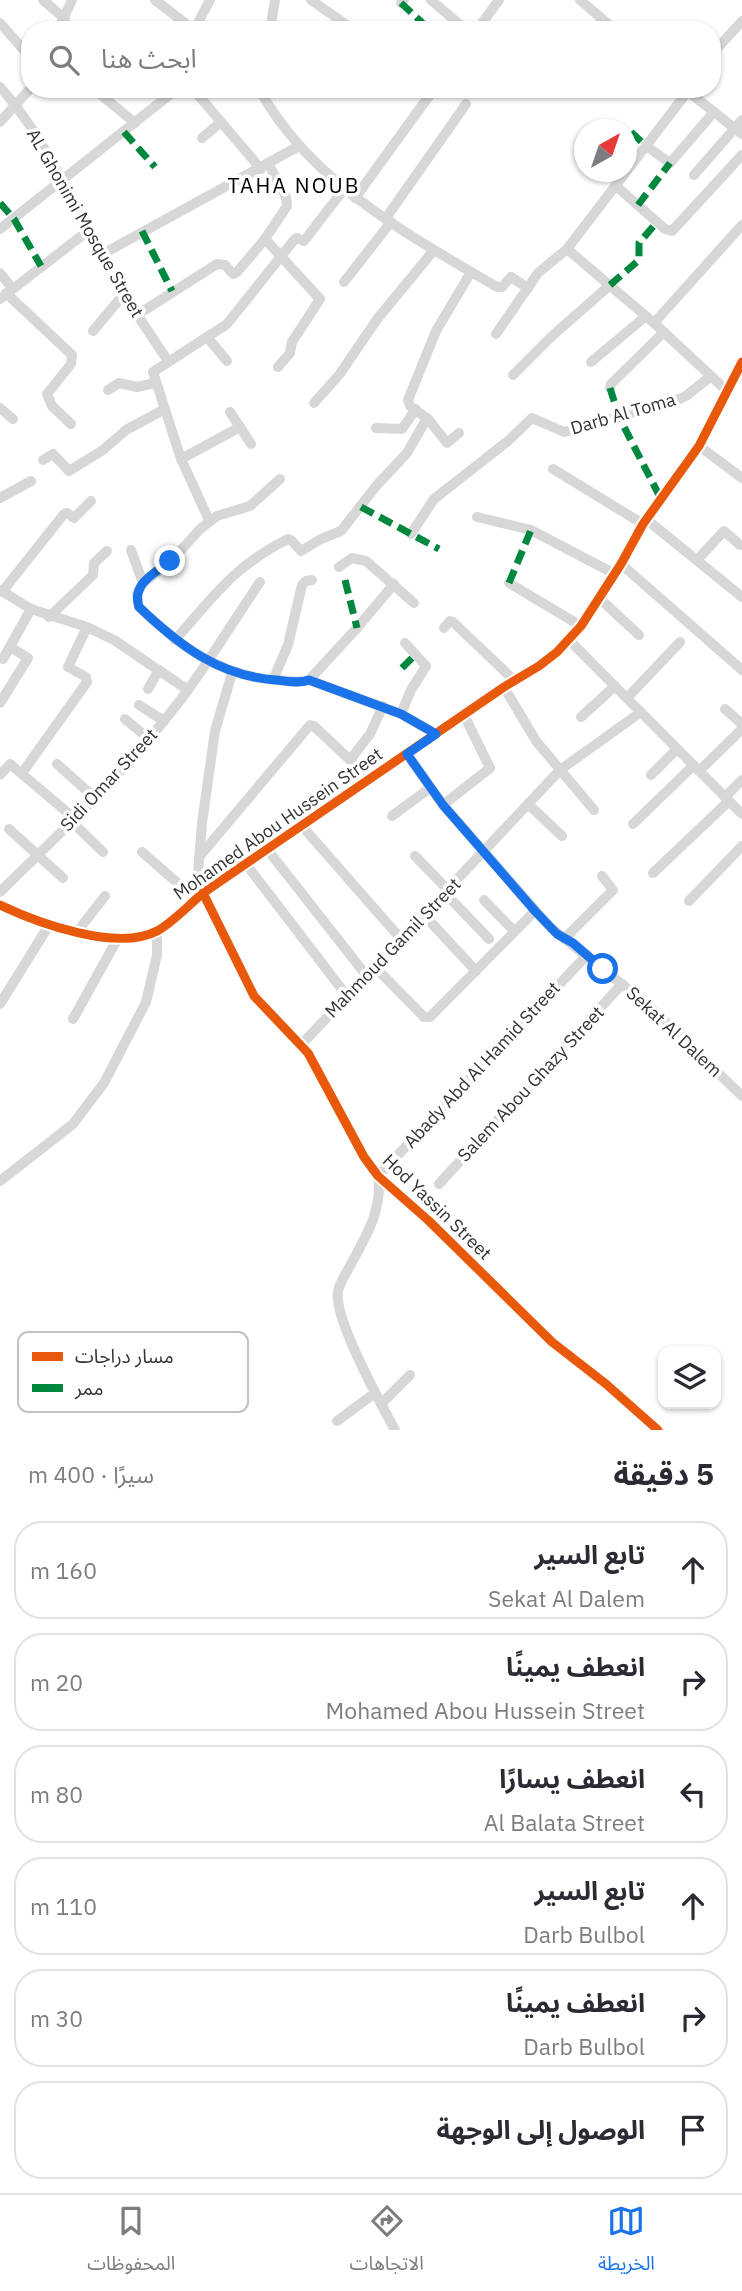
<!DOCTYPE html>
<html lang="ar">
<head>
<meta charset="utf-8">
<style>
	:root { --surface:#fff; --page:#f7f7f7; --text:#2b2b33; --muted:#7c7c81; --line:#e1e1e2; --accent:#1a73e8 }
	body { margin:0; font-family:"IBM Plex Sans","Noto Sans Arabic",sans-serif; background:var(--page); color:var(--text); direction:rtl }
	.controls { position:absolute; right:21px; bottom:21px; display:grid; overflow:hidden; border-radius:14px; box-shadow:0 2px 5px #0004 }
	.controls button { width:63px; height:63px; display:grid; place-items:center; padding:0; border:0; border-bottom:2px solid var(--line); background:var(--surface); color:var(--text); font:35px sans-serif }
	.compass { position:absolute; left:574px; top:119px; width:63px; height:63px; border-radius:50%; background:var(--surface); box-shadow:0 2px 5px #0004; rotate:40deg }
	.stop { position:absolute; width:21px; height:21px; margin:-16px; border:5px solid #1a73e8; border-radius:50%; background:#fff }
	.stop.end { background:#1a73e8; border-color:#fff; box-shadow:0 2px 7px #0008 }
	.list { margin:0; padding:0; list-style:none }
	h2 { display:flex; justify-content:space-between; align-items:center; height:91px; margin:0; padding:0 28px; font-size:30px }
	h2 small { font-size:23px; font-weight:400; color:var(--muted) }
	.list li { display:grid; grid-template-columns:46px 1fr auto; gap:21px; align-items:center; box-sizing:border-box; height:98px; margin:0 14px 14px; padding:0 14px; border:2px solid var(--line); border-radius:28px }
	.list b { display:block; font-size:26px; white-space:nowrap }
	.list p { margin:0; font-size:23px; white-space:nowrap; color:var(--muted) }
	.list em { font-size:23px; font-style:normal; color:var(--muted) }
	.icon { flex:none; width:38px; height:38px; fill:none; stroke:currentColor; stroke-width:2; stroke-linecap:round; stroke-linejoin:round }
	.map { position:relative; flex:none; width:742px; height:1430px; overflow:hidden; direction:ltr }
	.search { position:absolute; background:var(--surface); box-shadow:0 2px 5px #0004; left:21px; right:21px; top:21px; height:77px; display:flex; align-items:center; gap:18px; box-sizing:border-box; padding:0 24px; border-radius:28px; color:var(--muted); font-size:26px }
	.sheet { height:763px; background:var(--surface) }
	nav { display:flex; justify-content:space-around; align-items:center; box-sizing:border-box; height:98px; border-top:2px solid var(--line); background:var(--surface); font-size:19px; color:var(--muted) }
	nav a { display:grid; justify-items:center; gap:4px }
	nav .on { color:var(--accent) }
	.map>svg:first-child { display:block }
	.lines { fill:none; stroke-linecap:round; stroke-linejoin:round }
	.minor { stroke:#d7d7d7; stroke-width:10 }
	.quiet { stroke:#00873e; stroke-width:7; stroke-dasharray:14 7; stroke-linecap:butt }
	.cycleway-casing { stroke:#fff; stroke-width:13 }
	.cycleway { stroke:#e8590c; stroke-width:9 }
	.route { stroke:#1a73e8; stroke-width:9 }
	.labels { text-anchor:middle; stroke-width:7; stroke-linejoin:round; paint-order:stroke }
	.street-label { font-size:18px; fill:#333; stroke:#fff }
	.quarter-label { font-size:21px; letter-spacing:2px; fill:#000; stroke:#fff }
	.key { fill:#fff; stroke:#c2c2c2; stroke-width:2 }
	.key-label { font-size:19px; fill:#333 }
</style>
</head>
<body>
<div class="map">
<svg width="742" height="1430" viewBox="0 0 742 1430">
	<rect width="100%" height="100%" fill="#fff"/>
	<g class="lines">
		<g class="minor">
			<path d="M43 0 65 19"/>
			<path d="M155 0 194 30"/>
			<path d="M311 0 354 30"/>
			<path d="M431 0 466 30"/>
			<path d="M580 0 615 30"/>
			<path d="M401 3 404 0"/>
			<path d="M0 23 30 57"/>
			<path d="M58 30 72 0"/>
			<path d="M194 30 210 0"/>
			<path d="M270 30 275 0"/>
			<path d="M477 30 499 0"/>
			<path d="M712 54 742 21"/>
			<path d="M0 87C45 137 70 199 102 257 122 293 145 327 168 361"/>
			<path d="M94 89 135 123"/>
			<path d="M193 89 261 169"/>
			<path d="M259 89C310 182 408 235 497 287H502L511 277 528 288"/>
			<path d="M685 89 742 134"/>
			<path d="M0 122 30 89"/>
			<path d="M202 138 221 122"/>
			<path d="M646 146 670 163 714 112"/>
			<path d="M694 175 742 120"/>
			<path d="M616 186 665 229 672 231 742 155"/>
			<path d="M355 198 434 89"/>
			<path d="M386 218 466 104"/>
			<path d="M0 229 177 89"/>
			<path d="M265 239 320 299 292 342 290 353 278 367"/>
			<path d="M567 249 654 323 727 391"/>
			<path d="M101 255 299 146"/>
			<path d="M0 273 12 288"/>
			<path d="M344 282 391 222"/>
			<path d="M6 293 72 355 71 364 47 394 52 406 71 424"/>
			<path d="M0 299 89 230"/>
			<path d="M137 315 217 264 225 265 233 274 237 272 265 239 287 206 286 197 269 165"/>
			<path d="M654 323 742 225"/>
			<path d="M93 331 123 295"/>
			<path d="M496 334 538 273 567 249 688 91"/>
			<path d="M207 337 227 361"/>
			<path d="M591 362 646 316"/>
			<path d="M513 375 551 337 610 285"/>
			<path d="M610 388 611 384 664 332"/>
			<path d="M108 390 119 383 137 387 155 383"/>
			<path d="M314 403 339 375 378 318 434 250"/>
			<path d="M0 408 13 419"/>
			<path d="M230 412 251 444"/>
			<path d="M376 428 402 429 416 409"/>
			<path d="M459 433 447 443 429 420 410 406 408 400 436 331 471 272"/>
			<path d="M699 446 742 478"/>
			<path d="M181 459 240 427"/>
			<path d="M43 460 53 454 69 471 103 450 126 430 165 409"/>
			<path d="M553 469 643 524"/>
			<path d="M280 479 250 506 217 516 200 529 174 558 143 583 137 594 139 607C179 646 219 676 276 680 287 681 298 683 309 680"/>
			<path d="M0 498 31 481"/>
			<path d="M477 517 531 530 615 574"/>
			<path d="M646 519 742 597"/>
			<path d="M209 520 181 459 153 372 227 324 294 240 297 238 304 241 344 189"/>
			<path d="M411 534 434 499 508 441 532 418 564 432 672 402 686 396 711 376"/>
			<path d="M131 550 143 583"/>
			<path d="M697 560 724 531 740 545"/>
			<path d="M621 564 742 670"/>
			<path d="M339 567 352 558 366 561 414 603"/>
			<path d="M509 583 581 626"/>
			<path d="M0 590 31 609 87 627 114 640 188 690"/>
			<path d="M2 592 64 514 67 513 74 518 91 501"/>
			<path d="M599 598 639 635"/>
			<path d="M49 617 93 575 94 563 107 551"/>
			<path d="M444 628 450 621 453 622 515 681"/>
			<path d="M175 640C213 597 235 565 288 539L292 541 301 551 321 539 341 531 377 485 407 453 427 418"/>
			<path d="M569 640 742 814"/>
			<path d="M3 659 31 609"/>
			<path d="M273 680 288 645 302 585 306 581 312 580"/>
			<path d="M309 680 401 714 436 734"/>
			<path d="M309 680 357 628 394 584"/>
			<path d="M504 687 536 741 594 810"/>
			<path d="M148 689 159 670"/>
			<path d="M627 698 680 642"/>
			<path d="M0 703 28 658 10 647"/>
			<path d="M139 705 164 721"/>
			<path d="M725 709 742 724"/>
			<path d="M401 714 411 690 426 666 405 643"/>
			<path d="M581 717 615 686"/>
			<path d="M125 719 149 739"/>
			<path d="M407 754 443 805 550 927 648 1005 742 1096"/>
			<path d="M350 760 370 734 383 706"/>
			<path d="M57 764 95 798"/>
			<path d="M699 771 742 729"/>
			<path d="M22 773 87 682 86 677 68 667 87 627"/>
			<path d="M0 775 10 764 74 818"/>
			<path d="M651 775 677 749"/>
			<path d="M725 797 742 780"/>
			<path d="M528 804 562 836"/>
			<path d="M443 805 490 768 464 715"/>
			<path d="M392 816 430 788"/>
			<path d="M71 821 103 852"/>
			<path d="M633 824 694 765"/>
			<path d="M302 826 401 939"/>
			<path d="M9 829 63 878"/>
			<path d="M267 849 366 975"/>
			<path d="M142 852 196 899"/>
			<path d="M415 856 448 890"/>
			<path d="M199 857 310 725 314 726 370 779"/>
			<path d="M246 864 347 996"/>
			<path d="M653 873 729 801"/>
			<path d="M0 892C56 837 113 783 163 722 199 679 228 629 260 582"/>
			<path d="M203 893 254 996 308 1053 364 1157 378 1176 429 1221 552 1342 606 1384 658 1430"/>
			<path d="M445 893 489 939"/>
			<path d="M196 899 202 823 215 731 232 673"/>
			<path d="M484 900 514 931"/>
			<path d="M689 901 742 846"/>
			<path d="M0 905C38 923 117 952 157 931 172 923 190 904 203 893L504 687 539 666 557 652 581 626 621 564 643 524 699 446 742 362"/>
			<path d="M424 915 476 971"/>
			<path d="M77 932 105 896"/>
			<path d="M564 939 613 890 602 876"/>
			<path d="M374 966 424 1017H430L535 911"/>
			<path d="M0 1004 49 925"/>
			<path d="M73 1019 118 938"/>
			<path d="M301 1045 560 770 641 712"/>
			<path d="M0 1181 73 1124 104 1083 146 1002 157 955V931"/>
			<path d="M439 1184 622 984"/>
			<path d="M381 1404 410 1375"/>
			<path d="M337 1421 375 1393"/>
			<path d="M395 1430C381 1404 333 1318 338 1291 340 1281 348 1271 352 1262 367 1235 383 1207 378 1176L587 955"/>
		</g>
		<g class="quiet">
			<path d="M401 3 430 30"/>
			<path d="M124 132 155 167"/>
			<path d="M631 132 646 146"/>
			<path d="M0 203 14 219 41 266"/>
			<path d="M638 205 670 163"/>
			<path d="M142 231 172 291"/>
			<path d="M610 285 639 260V243L657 222"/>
			<path d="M610 388 619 417 661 499"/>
			<path d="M361 507 439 549"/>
			<path d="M345 580 357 628"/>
			<path d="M509 583 531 530"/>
			<path d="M402 668 416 654"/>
		</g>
		<g class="cycleway-casing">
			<g id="cycleway">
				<path d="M203 893 254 996 308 1053 364 1157 378 1176 429 1221 552 1342 606 1384 658 1430"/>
				<path d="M0 905C38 923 117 952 157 931 172 923 190 904 203 893L504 687 539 666 557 652 581 626 621 564 643 524 699 446 742 362"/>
			</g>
		</g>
		<use href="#cycleway" class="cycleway"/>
	</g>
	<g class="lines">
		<path class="route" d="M170 561C155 573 131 584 139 607 180 646 219 676 276 680 287 681 298 684 309 680L401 714 436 734 407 754 443 805 535 911 557 934 573 943 603 969"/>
	</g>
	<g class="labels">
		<g class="street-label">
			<text transform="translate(85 223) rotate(60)" y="6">AL Ghonimi Mosque Street</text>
			<text transform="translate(623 414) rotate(-16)" y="6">Darb Al Toma</text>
			<text transform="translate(109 780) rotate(-47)" y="6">Sidi Omar Street</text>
			<text transform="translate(278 824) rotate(-35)" y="6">Mohamed Abou Hussein Street</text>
			<text transform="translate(393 948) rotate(-46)" y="6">Mahmoud Gamil Street</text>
			<text transform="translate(674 1032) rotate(43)" y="6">Sekat Al Dalem</text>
			<text transform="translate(482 1065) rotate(-47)" y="6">Abady Abd Al Hamid Street</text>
			<text transform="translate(531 1084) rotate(-47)" y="6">Salem Abou Ghazy Street</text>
			<text transform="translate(437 1207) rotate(44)" y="6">Hod Yassin Street</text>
		</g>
		<g class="quarter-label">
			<text x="294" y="193">TAHA NOUB</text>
		</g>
	</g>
	<rect x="18" y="1332" width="230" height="80" rx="10" class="key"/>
	<rect x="32" y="1352" width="31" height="9" fill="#e8590c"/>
	<rect x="32" y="1384" width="31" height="8" fill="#00873e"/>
	<g class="key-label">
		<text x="75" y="1363">مسار دراجات</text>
		<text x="75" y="1395">ممر</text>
	</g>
</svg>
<div class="controls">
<button><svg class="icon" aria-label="layers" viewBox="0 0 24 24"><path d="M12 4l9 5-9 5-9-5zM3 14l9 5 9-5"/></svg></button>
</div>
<svg class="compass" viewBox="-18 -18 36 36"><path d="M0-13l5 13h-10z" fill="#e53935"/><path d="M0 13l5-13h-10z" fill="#7c7c81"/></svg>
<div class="stop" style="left:603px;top:969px"></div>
<div class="stop end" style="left:170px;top:561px"></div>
<div class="search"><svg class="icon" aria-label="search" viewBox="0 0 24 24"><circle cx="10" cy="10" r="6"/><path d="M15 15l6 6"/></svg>ابحث هنا</div>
</div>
<section class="sheet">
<h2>5 دقيقة<small>سيرًا · 400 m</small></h2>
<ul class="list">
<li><svg class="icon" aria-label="ahead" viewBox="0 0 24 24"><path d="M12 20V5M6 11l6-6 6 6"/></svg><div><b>تابع السير</b><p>Sekat Al Dalem</p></div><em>160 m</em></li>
<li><svg class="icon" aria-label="right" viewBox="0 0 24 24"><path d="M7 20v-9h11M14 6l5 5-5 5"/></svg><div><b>انعطف يمينًا</b><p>Mohamed Abou Hussein Street</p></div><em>20 m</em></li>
<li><svg class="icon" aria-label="left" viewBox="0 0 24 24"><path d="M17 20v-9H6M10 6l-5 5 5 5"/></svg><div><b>انعطف يسارًا</b><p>Al Balata Street</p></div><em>80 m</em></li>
<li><svg class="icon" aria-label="ahead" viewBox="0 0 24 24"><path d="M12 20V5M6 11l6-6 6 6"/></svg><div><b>تابع السير</b><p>Darb Bulbol</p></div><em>110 m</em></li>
<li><svg class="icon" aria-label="right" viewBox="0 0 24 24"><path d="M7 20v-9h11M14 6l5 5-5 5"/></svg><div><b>انعطف يمينًا</b><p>Darb Bulbol</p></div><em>30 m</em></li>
<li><svg class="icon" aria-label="arrive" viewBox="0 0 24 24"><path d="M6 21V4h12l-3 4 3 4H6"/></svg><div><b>الوصول إلى الوجهة</b></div></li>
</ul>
</section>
<nav>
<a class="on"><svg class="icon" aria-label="map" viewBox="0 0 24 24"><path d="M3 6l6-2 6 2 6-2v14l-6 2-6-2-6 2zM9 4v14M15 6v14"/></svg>الخريطة</a>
<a><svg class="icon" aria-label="directions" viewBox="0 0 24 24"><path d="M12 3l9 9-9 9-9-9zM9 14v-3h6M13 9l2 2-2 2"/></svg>الاتجاهات</a>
<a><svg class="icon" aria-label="saved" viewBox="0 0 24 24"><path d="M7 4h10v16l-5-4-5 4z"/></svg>المحفوظات</a>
</nav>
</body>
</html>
